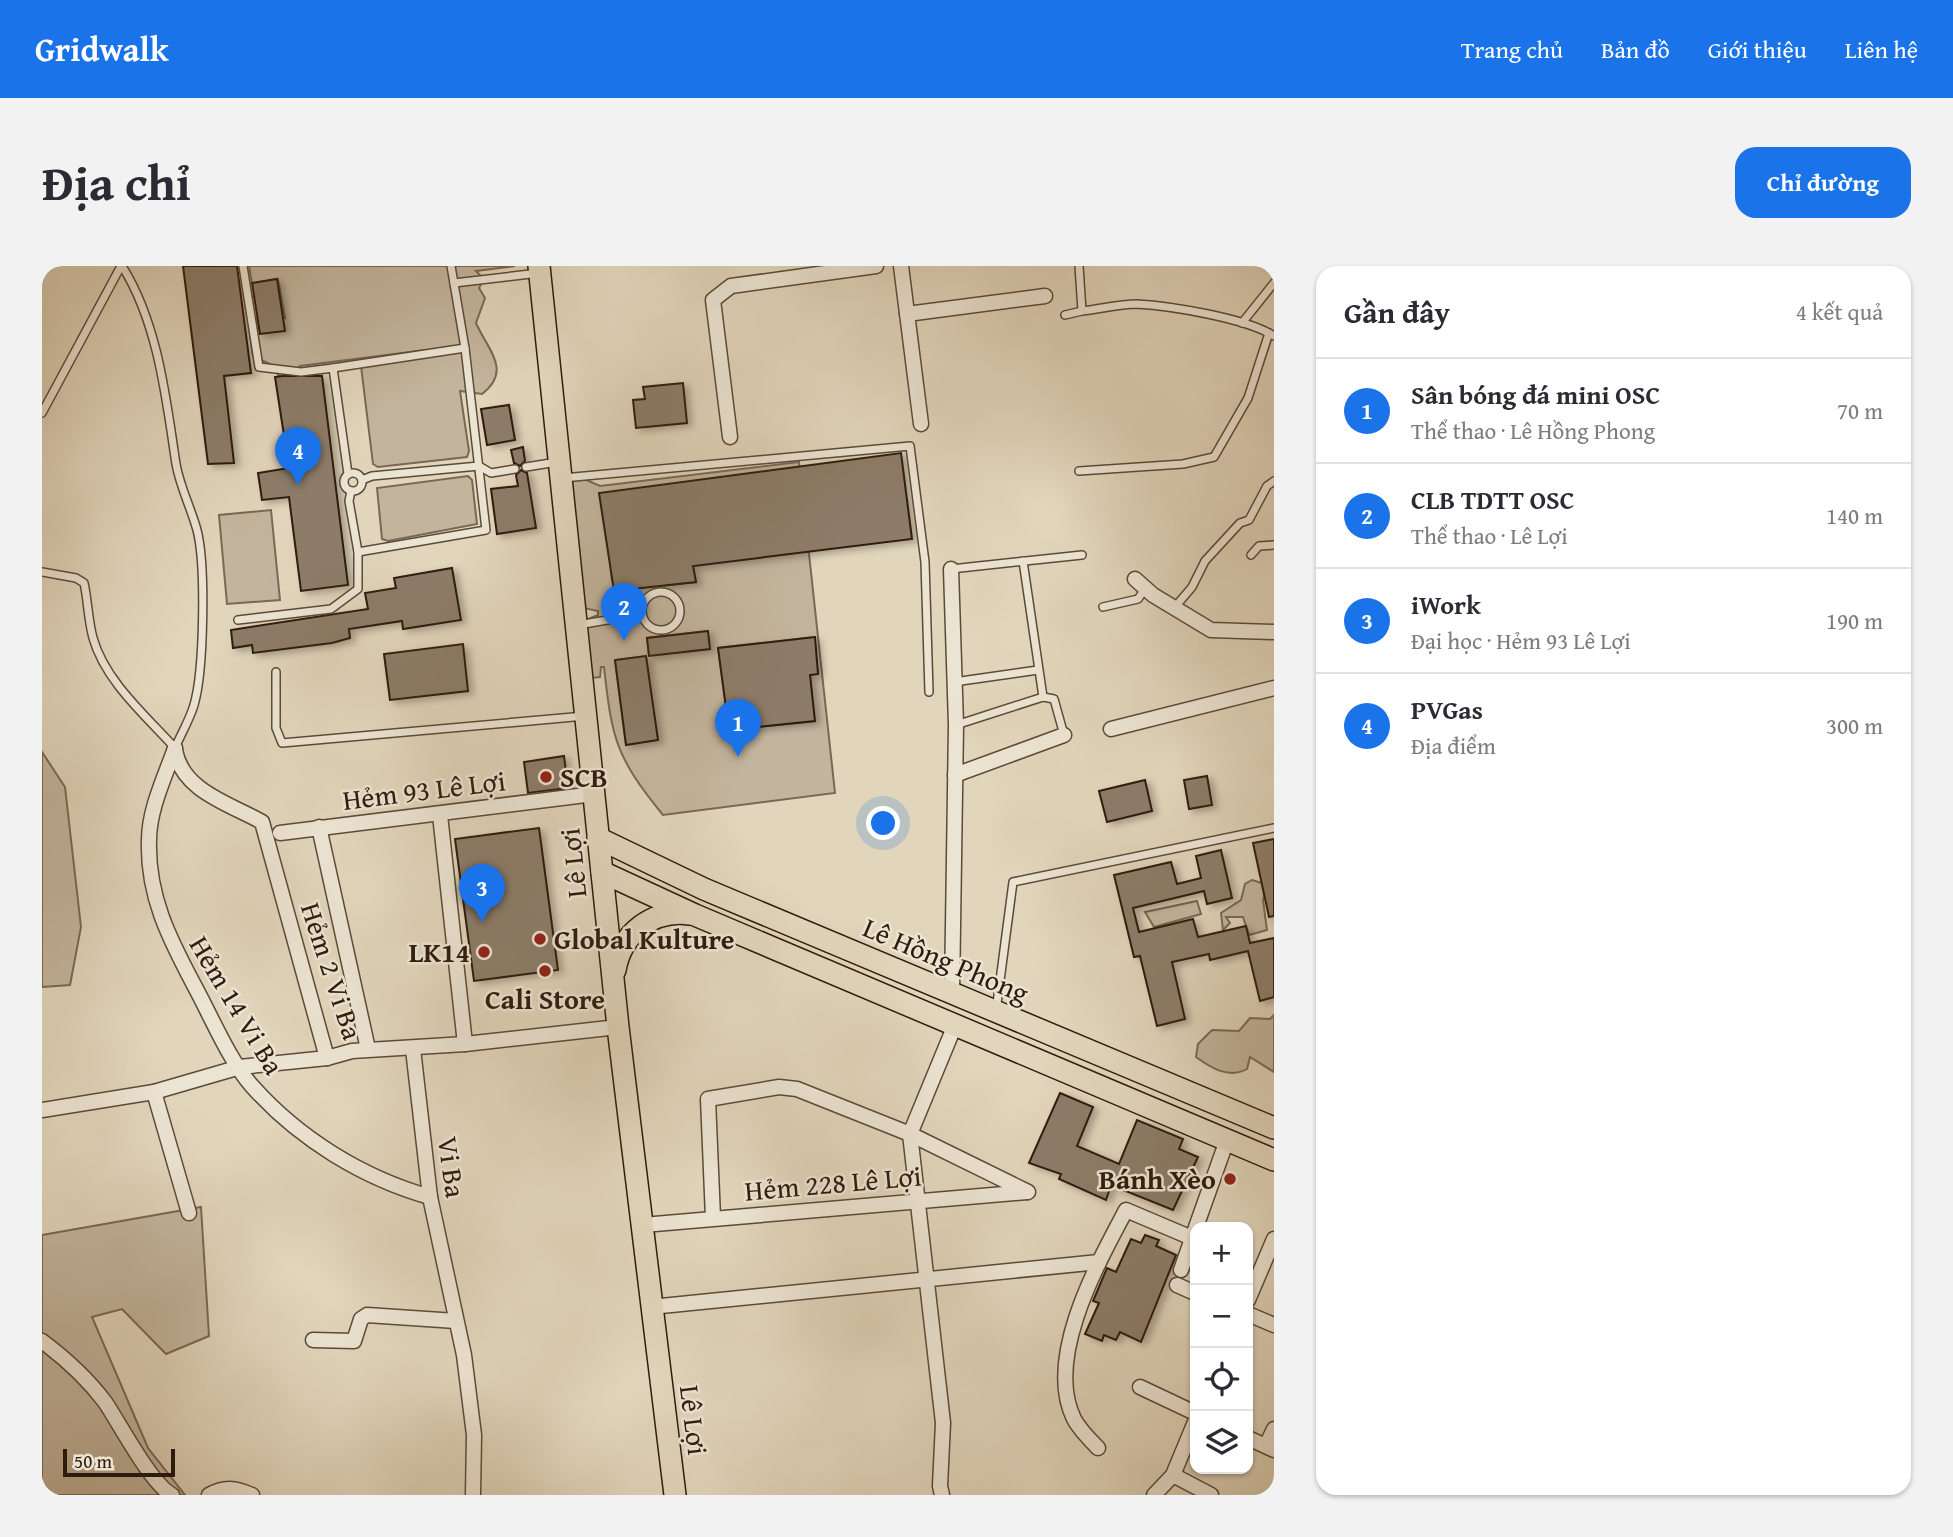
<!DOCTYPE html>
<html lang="vi">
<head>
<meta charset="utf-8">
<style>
	:root { --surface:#fff; --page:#f2f2f3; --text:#2b2b33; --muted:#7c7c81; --line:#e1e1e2; --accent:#1a73e8 }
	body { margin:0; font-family:"Gentium Book Plus",serif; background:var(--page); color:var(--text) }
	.controls { position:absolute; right:21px; bottom:21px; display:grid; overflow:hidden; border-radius:14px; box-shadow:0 2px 5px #0004 }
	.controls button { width:63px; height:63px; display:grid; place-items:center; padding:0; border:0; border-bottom:2px solid var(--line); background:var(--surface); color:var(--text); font:35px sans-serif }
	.scale { position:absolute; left:21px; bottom:18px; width:112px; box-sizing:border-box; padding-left:7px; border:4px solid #2f1b0d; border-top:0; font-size:19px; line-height:24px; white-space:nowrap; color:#2f1b0d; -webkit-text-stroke:5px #ece4d3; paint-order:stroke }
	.you { position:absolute; left:842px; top:558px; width:24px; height:24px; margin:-18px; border:5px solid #fff; border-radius:50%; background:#1a73e8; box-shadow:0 0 0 10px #1a73e833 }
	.badge { display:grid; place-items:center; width:46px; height:46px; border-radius:50%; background:var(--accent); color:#fff; font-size:23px; font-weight:700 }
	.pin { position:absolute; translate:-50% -58px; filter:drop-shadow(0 2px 4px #0008) }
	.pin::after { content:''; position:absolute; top:37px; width:24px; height:21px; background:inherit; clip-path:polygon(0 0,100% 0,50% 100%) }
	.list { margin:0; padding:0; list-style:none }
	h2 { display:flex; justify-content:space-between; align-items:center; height:91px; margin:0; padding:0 28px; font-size:30px }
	h2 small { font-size:23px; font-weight:400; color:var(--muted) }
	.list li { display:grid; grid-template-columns:46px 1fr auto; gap:21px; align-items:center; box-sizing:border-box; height:105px; padding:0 28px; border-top:2px solid var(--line) }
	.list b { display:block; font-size:26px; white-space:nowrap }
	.list p { margin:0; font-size:23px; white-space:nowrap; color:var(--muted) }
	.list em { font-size:23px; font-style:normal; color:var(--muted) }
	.icon { flex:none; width:38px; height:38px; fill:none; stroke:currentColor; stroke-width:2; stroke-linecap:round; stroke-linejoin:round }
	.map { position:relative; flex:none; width:1232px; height:1229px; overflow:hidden; border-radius:21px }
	header { display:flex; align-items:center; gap:42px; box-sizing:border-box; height:98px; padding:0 35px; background:var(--accent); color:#fff }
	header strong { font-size:33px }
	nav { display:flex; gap:38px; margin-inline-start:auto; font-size:24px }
	.intro { display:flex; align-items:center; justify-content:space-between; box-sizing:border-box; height:168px; padding:0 42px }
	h1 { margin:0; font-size:49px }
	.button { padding:18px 32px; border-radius:21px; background:var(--accent); color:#fff; font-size:24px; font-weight:700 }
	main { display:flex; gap:42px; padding:0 42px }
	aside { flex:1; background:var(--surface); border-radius:21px; box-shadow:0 2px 5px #0004 }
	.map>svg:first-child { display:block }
	.green { fill:#c3b59d; stroke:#796855; stroke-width:2; fill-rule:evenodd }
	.building { fill:#8c7c67; stroke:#2f1b0d; stroke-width:2; filter:url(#shadow) }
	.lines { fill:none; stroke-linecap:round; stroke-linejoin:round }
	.lane-casing { stroke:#5c4a38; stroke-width:10 }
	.street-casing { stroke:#5c4a38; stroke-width:17 }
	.primary-casing { stroke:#2f1b0d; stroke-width:24 }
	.lane { stroke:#ece4d3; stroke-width:7 }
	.street { stroke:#ece4d3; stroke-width:14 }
	.primary { stroke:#e1d5bb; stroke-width:21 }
	.poi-dot { fill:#8f2418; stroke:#ece4d3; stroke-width:2.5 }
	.labels { text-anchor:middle; stroke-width:5; stroke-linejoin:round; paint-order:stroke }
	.poi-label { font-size:28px; font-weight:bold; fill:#2f1b0d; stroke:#ece4d3; text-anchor:start }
	.street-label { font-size:28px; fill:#2f1b0d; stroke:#ece4d3 }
</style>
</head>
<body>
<header>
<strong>Gridwalk</strong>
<nav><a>Trang chủ</a><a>Bản đồ</a><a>Giới thiệu</a><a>Liên hệ</a></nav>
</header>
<div class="intro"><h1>Địa chỉ</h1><a class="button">Chỉ đường</a></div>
<main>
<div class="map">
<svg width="1232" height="1229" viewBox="0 0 1232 1229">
	<defs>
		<filter id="shadow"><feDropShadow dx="5" dy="3" stdDeviation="3.5" flood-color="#0004"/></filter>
	</defs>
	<rect width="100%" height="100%" fill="#e1d5bb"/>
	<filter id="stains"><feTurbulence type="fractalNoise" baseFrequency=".00286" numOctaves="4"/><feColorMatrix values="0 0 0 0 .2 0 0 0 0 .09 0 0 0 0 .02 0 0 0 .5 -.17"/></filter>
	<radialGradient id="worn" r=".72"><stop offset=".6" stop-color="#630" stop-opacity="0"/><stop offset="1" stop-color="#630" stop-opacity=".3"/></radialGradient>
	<g class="green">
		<path d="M207 0H473L434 5 442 13 437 22 443 32 434 57C445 83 471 104 440 128L418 125 427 185 425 191 336 201 331 198 319 100 384 89 383 84 258 100 248 111 237 110 228 98 211 90 208 68 212 53 234 49 243 52 236 13 210 17Z"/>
		<path d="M757 196 793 527 621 549C574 491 570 474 562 401H559L558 411 549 412 544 354 556 349V345L528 339C511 295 520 251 524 205L558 220ZM561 227 764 285 651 300 654 316 580 324 579 319 570 315ZM665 365H666L607 389 605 372ZM772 371 776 407 768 409 772 455 687 464 676 382ZM604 390 615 474 584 478 573 394Z"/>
		<path d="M426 210 430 214 435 258 346 275 340 273 335 222Z"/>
		<path d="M229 244 238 334 185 338 177 249Z"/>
		<path d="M0 486 23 521 39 661 28 719 0 721Z"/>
		<path d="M1210 614 1220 617 1223 627 1221 634 1225 664 1207 669 1201 651H1184L1188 657 1181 664 1179 647 1199 634 1203 618Z"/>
		<path d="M1155 635 1159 648 1112 661 1103 646Z"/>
		<path d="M1232 749V806L1208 791 1205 803C1187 813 1169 802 1154 791L1156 778 1170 764 1197 765 1208 752 1228 753Z"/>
		<path d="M159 941 167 1070 124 1088 80 1043 50 1051 106 1182 143 1229H0V969Z"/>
	</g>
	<g class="building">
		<path d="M141 0H195L209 107 182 110 192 197 166 198Z"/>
		<path d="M235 13 243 65 218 68 210 17Z"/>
		<path d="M241 110H280L306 319 259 325 247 231 220 234 216 207 247 202 233 111Z"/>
		<path d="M641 117 645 157 594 162 591 134 603 133 601 121Z"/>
		<path d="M467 139 473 174 445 179 439 143Z"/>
		<path d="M481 181 483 195 478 200 472 197 469 184Z"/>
		<path d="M859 187 870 273 651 300 654 316 572 325 557 227Z"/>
		<path d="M479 204 485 207 494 262 455 268 449 223 476 220 474 209Z"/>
		<path d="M410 302 419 354 361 363 360 355 307 363 308 372 290 377 211 387 210 379 191 382 189 364 326 343 323 327 354 322 352 312Z"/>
		<path d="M666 365 668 383 607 390 605 372Z"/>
		<path d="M773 371 776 408 768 409 773 455 687 464 676 382Z"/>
		<path d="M421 378 426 425 348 434 342 388Z"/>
		<path d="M604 390 616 474 584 479 573 394Z"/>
		<path d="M522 490 526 522 486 527 482 496Z"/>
		<path d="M1165 510 1170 539 1147 543 1142 514Z"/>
		<path d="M1103 514 1110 545 1065 556 1057 525Z"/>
		<path d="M497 562 516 704 432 715 413 573Z"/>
		<path d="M1232 573V650L1227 651 1211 577Z"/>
		<path d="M1179 584 1190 632 1165 638 1162 625 1091 642 1097 666 1151 653 1156 671 1204 660 1208 677 1232 672V731L1218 735 1206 685 1168 694 1167 688 1130 696 1143 753 1115 760 1098 690 1092 691 1072 609 1129 596 1135 618 1159 612 1154 590Z"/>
		<path d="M1018 827 1051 841 1035 880 1077 898 1095 854 1141 873 1137 883 1156 891 1131 944 1069 919 1064 934 1017 913 1019 908 987 897Z"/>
		<path d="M1103 969 1117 974 1114 980 1134 989 1099 1076 1078 1066 1074 1074 1062 1069 1060 1075 1043 1068 1057 1037 1051 1035 1065 1002 1074 1006 1089 973 1099 977Z"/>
	</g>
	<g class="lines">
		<g class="lane-casing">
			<g id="lane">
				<path d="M201 0 217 101 259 106 291 102 306 208"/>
				<path d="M412 17 497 7"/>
				<path d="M1040 45C1058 43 1077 38 1095 38 1129 40 1204 52 1232 70"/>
				<path d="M1023 49 1040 45 1037 0"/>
				<path d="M1200 57 1232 17"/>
				<path d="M291 102 423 82"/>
				<path d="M0 147 79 0"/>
				<path d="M484 201 515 196"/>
				<path d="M1037 205 1141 198 1172 191 1206 132 1227 67"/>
				<circle cx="311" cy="216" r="9"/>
				<path d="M521 212 868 180 883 296 887 426"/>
				<path d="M320 214 330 210 437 200 449 207 473 203"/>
				<path d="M316 286 444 264 423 82 409 0"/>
				<path d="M1209 289 1217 280 1232 279"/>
				<path d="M981 295 1001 431"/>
				<path d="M909 303 1040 289"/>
				<path d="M0 306 34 312 42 317C46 335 46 354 51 372 63 415 104 450 133 482 139 468 148 453 152 439 162 405 164 299 155 264 149 242 138 221 134 198 124 132 116 57 80 0"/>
				<circle cx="619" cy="345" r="19"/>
				<path d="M1061 341 1096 333 1103 323"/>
				<path d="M1133 341 1150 321 1163 295 1198 257 1207 254 1225 220 1232 215"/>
				<path d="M196 354 289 343 316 323V286L307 235 309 225"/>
				<path d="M536 359 600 348"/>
				<path d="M234 406V462L240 477 543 450"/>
				<path d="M912 416 996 404"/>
				<path d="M914 459 1001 431 1012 433 1022 469"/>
				<path d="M954 745 971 616 1232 562"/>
			</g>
		</g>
		<g class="street-casing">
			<g id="street">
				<path d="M859 0 879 158"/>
				<path d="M865 48 1003 30"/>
				<path d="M688 171 671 34 689 20 834 0"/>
				<path d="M909 303 914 459 910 727"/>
				<path d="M1093 313 1111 329 1169 364 1232 366"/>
				<path d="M1069 463 1232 422"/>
				<path d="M133 482C123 511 107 543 107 574 105 629 127 672 152 719 169 750 187 794 210 820 257 873 321 912 388 931"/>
				<path d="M133 484C140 525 188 538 220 556L285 792"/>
				<path d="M913 509 1022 469"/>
				<path d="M398 549 423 778"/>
				<path d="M277 561 326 783"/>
				<path d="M238 567 552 528"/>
				<path d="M371 783 388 931 422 1089 432 1169 431 1229"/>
				<path d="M112 826 147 947"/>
				<path d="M0 844 112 826 198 801 285 792 310 785 423 778 576 761"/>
				<path d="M671 952 666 833 737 821 755 823 868 868 986 926"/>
				<path d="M601 959 985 926"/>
				<path d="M1154 961 1185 874"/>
				<path d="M1139 1004 1153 964"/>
				<path d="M1135 1019 1153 1027"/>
				<path d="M1206 1034 1232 973"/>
				<path d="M609 1041 1057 996"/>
				<path d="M1206 1048 1232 1059"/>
				<path d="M271 1074 312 1075 319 1053 325 1049 414 1055"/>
				<path d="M0 1075C24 1093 45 1112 63 1136 78 1158 109 1218 130 1229"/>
				<path d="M1098 1121 1153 1147"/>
				<path d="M1206 1172 1232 1184"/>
				<path d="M1224 1180 1232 1163"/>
				<path d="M1056 1182C1047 1173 1038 1164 1032 1153 1002 1092 1056 997 1084 944L1150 972"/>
				<path d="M1131 1209 1169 1229"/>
				<path d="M167 1229C183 1220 193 1222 210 1229"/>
				<path d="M900 1229 898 1220 901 1157 868 868 913 759"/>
				<path d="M1112 1229 1131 1209 1153 1156"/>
			</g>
		</g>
		<g class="primary-casing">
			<g id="primary">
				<path d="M497 0 576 761 633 1229"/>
				<path d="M556 572 662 623 1232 862"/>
				<path d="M560 606 653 649 1232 894"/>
				<path d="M573 704C579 668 610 643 648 648"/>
			</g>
		</g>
		<use href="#lane" class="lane"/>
		<use href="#street" class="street"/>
		<use href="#primary" class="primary"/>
	</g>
	<g class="poi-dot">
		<circle cx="504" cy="511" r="7"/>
		<circle cx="498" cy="673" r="7"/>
		<circle cx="442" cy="686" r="7"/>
		<circle cx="503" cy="705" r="7"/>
		<circle cx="1188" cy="913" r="7"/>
	</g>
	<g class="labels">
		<g class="poi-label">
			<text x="518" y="521">SCB</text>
			<text x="512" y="683">Global Kulture</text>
			<text x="428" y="696" text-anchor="end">LK14</text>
			<text x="503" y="743" text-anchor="middle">Cali Store</text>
			<text x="1174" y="923" text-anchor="end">Bánh Xèo</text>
		</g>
		<g class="street-label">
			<text transform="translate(382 524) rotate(-7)" y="10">Hẻm 93 Lê Lợi</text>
			<text transform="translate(531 597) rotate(-96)" y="10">Lê Lợi</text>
			<text transform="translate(904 694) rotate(23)" y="10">Lê Hồng Phong</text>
			<text transform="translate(290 705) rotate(72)" y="10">Hẻm 2 Vi Ba</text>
			<text transform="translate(195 739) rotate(59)" y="10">Hẻm 14 Vi Ba</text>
			<text transform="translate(410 901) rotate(82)" y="10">Vi Ba</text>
			<text transform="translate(791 917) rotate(-5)" y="10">Hẻm 228 Lê Lợi</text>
			<text transform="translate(652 1154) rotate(83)" y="10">Lê Lợi</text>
		</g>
	</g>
	<rect width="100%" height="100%" filter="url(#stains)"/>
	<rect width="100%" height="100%" fill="url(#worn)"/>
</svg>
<div class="controls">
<button>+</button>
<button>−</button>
<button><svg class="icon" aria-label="locate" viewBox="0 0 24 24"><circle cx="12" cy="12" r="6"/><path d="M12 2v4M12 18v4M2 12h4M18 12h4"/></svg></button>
<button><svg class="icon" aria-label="layers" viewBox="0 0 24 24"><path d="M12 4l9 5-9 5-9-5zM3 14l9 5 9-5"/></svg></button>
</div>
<div class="scale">50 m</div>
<div class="you"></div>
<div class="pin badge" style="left:696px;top:491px">1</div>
<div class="pin badge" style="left:582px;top:375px">2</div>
<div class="pin badge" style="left:440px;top:656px">3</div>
<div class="pin badge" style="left:256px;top:219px">4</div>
</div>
<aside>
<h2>Gần đây<small>4 kết quả</small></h2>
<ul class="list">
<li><span class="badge">1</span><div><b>Sân bóng đá mini OSC</b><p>Thể thao · Lê Hồng Phong</p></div><em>70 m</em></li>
<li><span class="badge">2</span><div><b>CLB TDTT OSC</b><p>Thể thao · Lê Lợi</p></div><em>140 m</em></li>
<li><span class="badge">3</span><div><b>iWork</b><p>Đại học · Hẻm 93 Lê Lợi</p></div><em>190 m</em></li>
<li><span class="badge">4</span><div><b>PVGas</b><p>Địa điểm</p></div><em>300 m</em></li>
</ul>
</aside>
</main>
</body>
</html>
